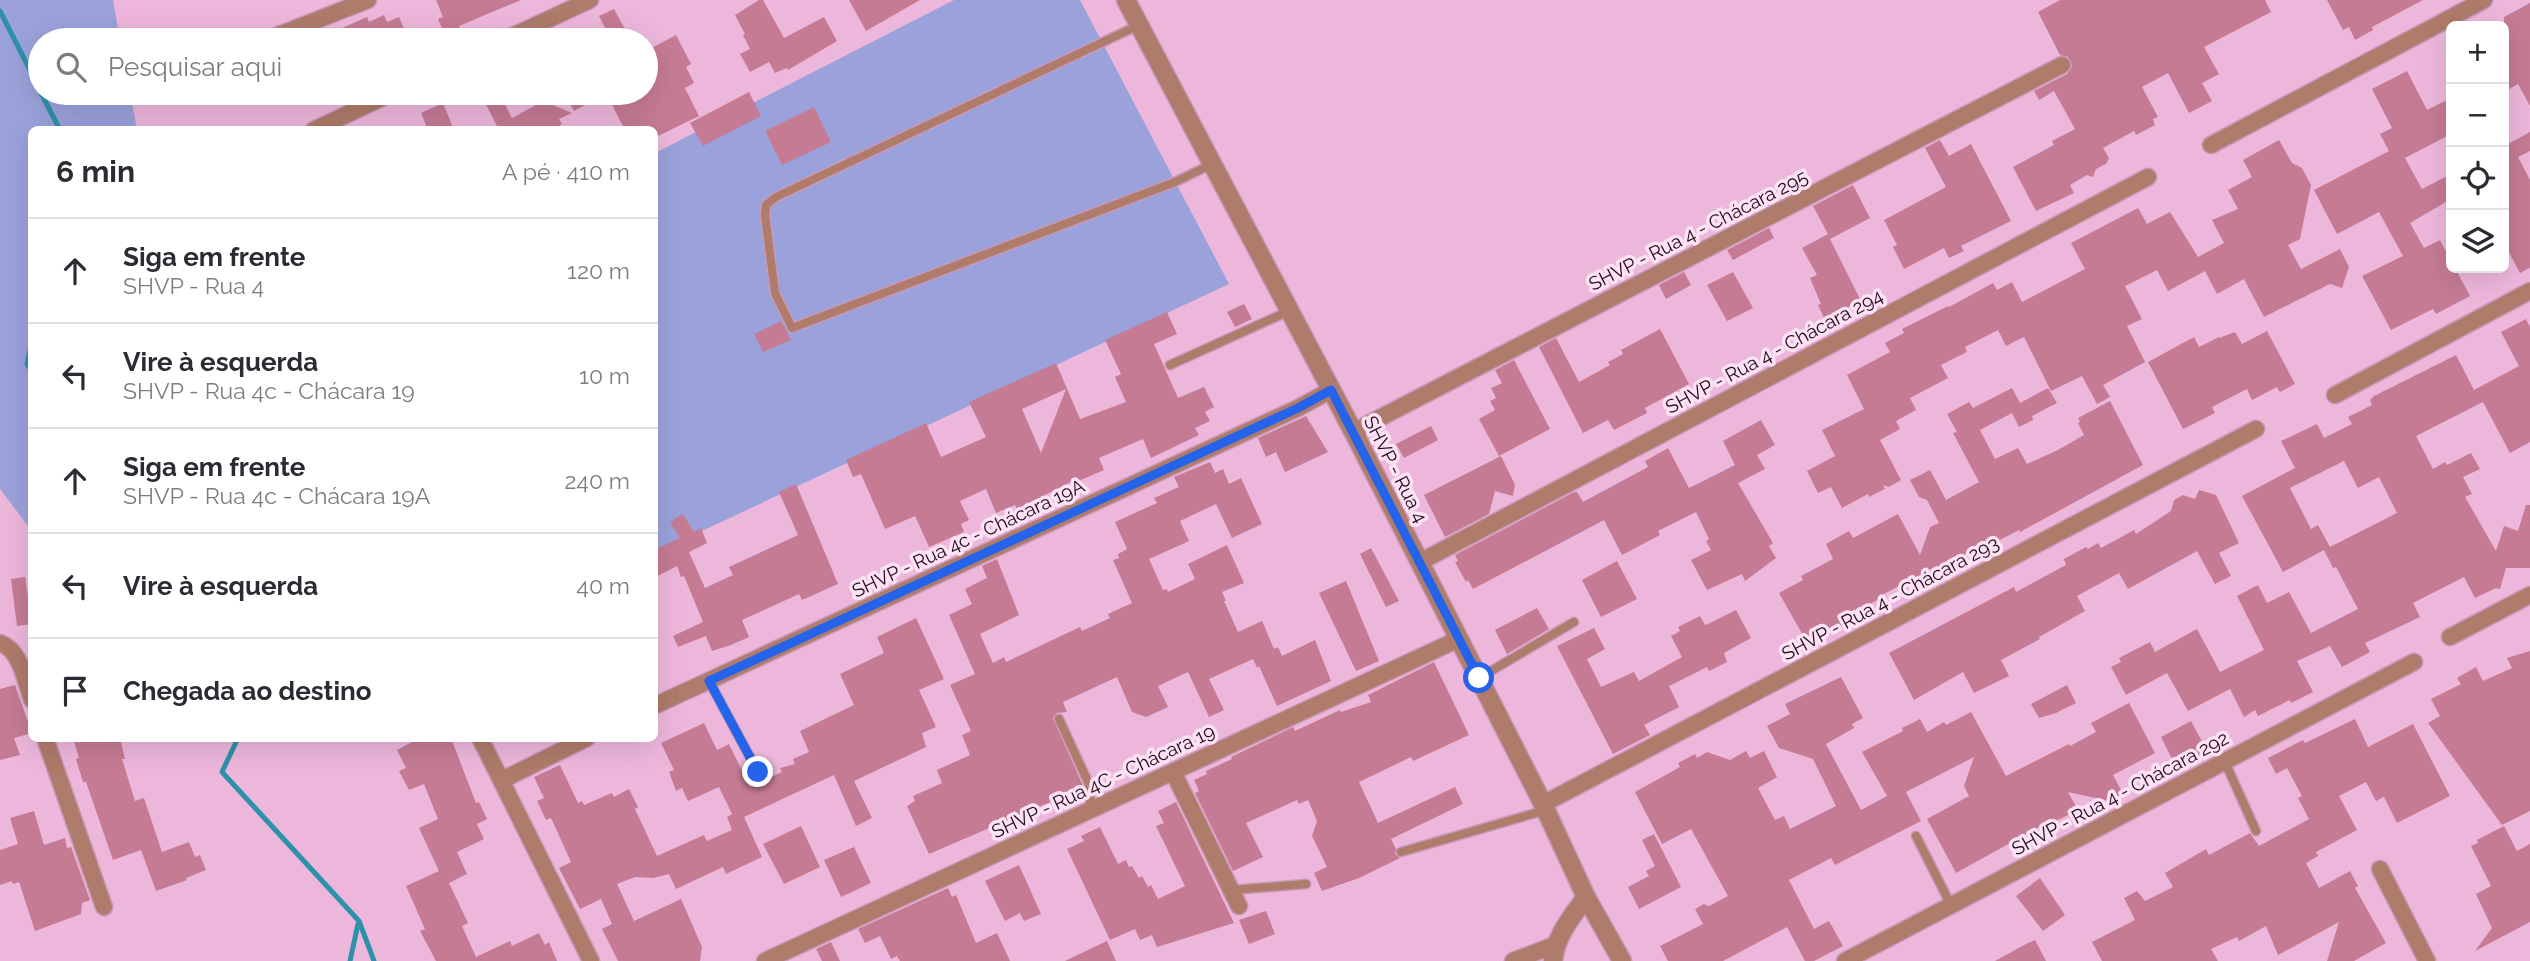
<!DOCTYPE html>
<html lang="pt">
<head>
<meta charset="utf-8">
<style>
	:root { --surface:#fff; --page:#f7f7f7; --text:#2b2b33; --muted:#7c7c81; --line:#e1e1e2 }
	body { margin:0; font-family:Raleway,sans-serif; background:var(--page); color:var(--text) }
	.controls { position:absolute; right:21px; top:21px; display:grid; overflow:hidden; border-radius:10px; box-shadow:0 7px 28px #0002 }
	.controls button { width:63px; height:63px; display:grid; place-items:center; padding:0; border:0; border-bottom:2px solid var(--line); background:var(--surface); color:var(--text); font:35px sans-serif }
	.stop { position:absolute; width:21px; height:21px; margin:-16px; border:5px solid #2563eb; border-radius:50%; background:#fff }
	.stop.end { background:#2563eb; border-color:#fff; box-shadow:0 2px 7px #0008 }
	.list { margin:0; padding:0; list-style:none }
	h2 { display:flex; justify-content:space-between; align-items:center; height:91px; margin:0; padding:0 28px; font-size:30px }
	h2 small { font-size:23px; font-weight:400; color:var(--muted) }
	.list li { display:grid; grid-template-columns:46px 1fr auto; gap:21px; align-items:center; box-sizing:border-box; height:105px; padding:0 28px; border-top:2px solid var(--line) }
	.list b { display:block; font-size:26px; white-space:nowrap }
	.list p { margin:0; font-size:23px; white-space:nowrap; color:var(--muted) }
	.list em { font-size:23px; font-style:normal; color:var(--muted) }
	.icon { flex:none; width:38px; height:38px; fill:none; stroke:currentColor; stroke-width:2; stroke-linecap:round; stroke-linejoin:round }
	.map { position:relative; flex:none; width:2530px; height:961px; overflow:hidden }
	.search { position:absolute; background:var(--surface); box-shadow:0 7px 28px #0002; left:28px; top:28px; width:630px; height:77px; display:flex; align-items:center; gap:18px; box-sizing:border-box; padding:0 24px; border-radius:38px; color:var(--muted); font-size:26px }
	.panel { position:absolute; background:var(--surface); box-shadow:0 7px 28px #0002; left:28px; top:126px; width:630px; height:616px; border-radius:10px }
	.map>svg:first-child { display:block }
	.green { fill:#9ba2db }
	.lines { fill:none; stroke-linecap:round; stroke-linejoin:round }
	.stream { stroke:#2e91aa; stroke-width:5 }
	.building { fill:#c57b94; fill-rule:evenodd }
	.service-casing { stroke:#c898b9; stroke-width:11 }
	.minor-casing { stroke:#c898b9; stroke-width:19 }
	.tertiary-casing { stroke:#c898b9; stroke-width:21 }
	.service { stroke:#af7b6a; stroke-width:8 }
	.minor { stroke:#af7b6a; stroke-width:16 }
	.tertiary { stroke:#af7b6a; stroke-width:18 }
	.route { stroke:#2563eb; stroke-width:9 }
	.labels { text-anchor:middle; stroke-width:7; stroke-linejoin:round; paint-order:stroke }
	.street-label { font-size:19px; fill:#1d0a17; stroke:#fde1f4 }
</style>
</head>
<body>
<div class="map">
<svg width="2530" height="961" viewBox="0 0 2530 961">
	<rect width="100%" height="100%" fill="#edb7dc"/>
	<g class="green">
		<path d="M0 0H113L120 40H40V93H130L137 129 32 130 31 530 0 489Z"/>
		<path d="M954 0H1080L1229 284 655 553V153Z"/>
	</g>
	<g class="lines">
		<g class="stream">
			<path d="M0 11 40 90"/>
			<path d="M41 93 60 130"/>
			<path d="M32 341 27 364 32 371"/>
			<path d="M238 738 222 772 359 921 374 961"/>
			<path d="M350 961 358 924"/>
		</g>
	</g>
	<g class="building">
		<path d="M436 0H521L459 26 464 40H447L438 19 443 17Z"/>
		<path d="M759 0H763L784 38 824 17 837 41 788 70 787 68 775 73 769 62 750 72 740 54 750 49 743 35 745 34 735 15Z"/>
		<path d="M849 0H920L866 31Z"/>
		<path d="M2060 0H2265L2271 12 2204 47 2219 74 2202 83 2212 101 2189 113 2168 73 2142 87 2158 117 2153 119 2155 125 2136 135 2134 131 2103 148 2109 158 2106 164 2096 169 2093 177 2087 175 2070 185 2074 193 2036 211 2013 167 2054 145 2052 141 2075 129 2054 91 2039 100 2034 91 2067 74 2072 66 2068 57 2060 55 2038 12Z"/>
		<path d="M2327 0H2423L2372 27 2373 30 2355 40 2349 27 2343 30Z"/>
		<path d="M2530 3V106L2518 84 2504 92V17Z"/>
		<path d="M614 9 631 40H611L599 16Z"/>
		<path d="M384 15 387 22 399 17 409 40H345L340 29 367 17 369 22Z"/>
		<path d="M676 35 691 64 686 67 694 83 685 88 699 116 654 138V130H625L606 93 574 111 564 93H646V51Z"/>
		<path d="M2407 71 2427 110 2451 98V134L2405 158 2422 189 2451 174V199L2410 223 2424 248 2440 240 2451 261V268H2455L2470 296 2436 314 2433 309 2391 330 2362 276 2403 256 2379 212 2337 234 2314 190 2389 151 2380 134 2392 128 2372 89Z"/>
		<path d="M749 92 761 116 703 146 690 123Z"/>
		<path d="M480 93H499L512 118 543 101 572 113 559 119 562 124 553 130H490L497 126Z"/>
		<path d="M443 103 454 130H428L421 113Z"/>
		<path d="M814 107 831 142 782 165 765 131Z"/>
		<path d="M2504 130 2510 143 2530 132V151L2518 157 2530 180V268L2520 273 2504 243Z"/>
		<path d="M1940 140 1949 156 1971 144 2011 221 1961 246 1964 251 1949 258 1944 248 1904 269 1893 247 1897 245 1884 220 1946 187 1925 148Z"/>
		<path d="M2279 140 2292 163 2302 168 2311 185 2300 239 2288 245 2301 269 2340 249 2349 267 2342 288 2330 284 2264 317 2244 279 2217 294 2205 271 2168 291 2157 270 2125 286 2142 319 2127 326 2145 362 2103 385 2110 397 2097 404 2082 376 2051 391 2024 337 2006 346 1998 330 1965 347 1967 352 1941 365 1948 378 1910 398 1916 410 1896 421 1900 429 1880 440 1901 480 1889 487 1883 485 1885 489 1869 497 1868 494 1842 508 1831 487 1818 493 1807 471 1835 456 1822 430 1864 409 1847 375 1890 352 1885 343 1904 333 1902 329 1948 306 1949 307 1993 283 1997 290 2012 282 2022 302 2085 269 2071 243 2138 208 2147 224 2170 212 2198 257 2224 243 2212 220 2238 209 2228 190 2252 177 2243 160Z"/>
		<path d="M1853 185 1870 218 1830 239 1861 301 1825 320 1818 305 1821 304 1810 278 1817 275 1802 248 1828 234 1813 206Z"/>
		<path d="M1769 228 1774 238 1733 260 1727 250Z"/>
		<path d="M1684 272 1691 285 1666 299 1659 285Z"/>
		<path d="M1733 272 1753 308 1727 321 1707 285Z"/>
		<path d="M1244 304 1252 319 1235 327 1227 312Z"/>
		<path d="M1167 312 1177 334 1154 344 1178 398 1204 387 1214 407 1205 412 1210 421 1195 428 1199 435 1151 458 1143 439 1099 458 1104 470 1074 483 1073 481 1017 509 1015 505 996 513 986 489 960 501 969 520 961 524 964 532 929 547 915 516 885 529 861 474 853 477 846 460 926 423 941 457 986 437 969 402 1056 363 1080 419 1126 402 1115 377 1121 374 1105 340ZM1066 389 1041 453 1022 409Z"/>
		<path d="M2526 319 2530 327V442L2510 453 2483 402 2416 436 2433 469 2445 462 2447 465 2471 453 2480 469 2463 477 2472 494 2465 497 2496 551 2504 526 2518 531 2526 505H2530V568H2506L2500 589 2496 588 2475 598 2464 577 2413 603 2420 617 2365 643 2370 652 2342 667 2330 646 2297 661 2313 692 2291 703 2290 700 2258 716 2255 710 2244 717 2230 689 2188 711 2167 673 2126 695 2111 667 2121 662 2119 658 2150 642 2155 652 2197 629 2220 672 2264 650 2237 596 2258 585 2267 603 2289 592 2311 633 2358 609 2336 567 2333 568 2324 550 2283 572 2242 496 2295 468 2281 441 2317 424 2324 438 2352 424 2348 417 2372 405 2370 400 2374 396 2456 355 2474 390 2519 366 2501 332ZM2344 461 2358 488 2379 477 2397 513 2324 550 2330 547 2318 525 2311 529 2290 488Z"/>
		<path d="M781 321 791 340 763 352 754 334Z"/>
		<path d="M1660 329 1689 384 1645 408 1647 413 1614 430 1608 420 1583 433 1539 347 1556 338 1579 382 1610 365 1608 362 1623 354 1621 350Z"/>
		<path d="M2267 331 2295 384 2280 392 2277 387 2252 400 2247 389 2212 407 2215 413 2183 429 2148 362 2194 337 2199 347 2219 337V338L2235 332 2242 344Z"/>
		<path d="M1514 360 1550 429 1499 456 1479 419 1495 410 1490 401 1496 398 1491 388 1502 383 1495 370Z"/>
		<path d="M2012 388 2020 403 2048 388 2057 403 2032 416 2033 420 2019 427 2012 413 1980 430 1995 459 2018 448 2027 464 2058 450 2084 435 2078 423 2080 422 2078 418 2110 401 2143 465 2020 532 2019 530 1994 543 1993 540 1966 554 1964 560 1958 563 1954 562 1942 569 1933 568 1882 595 1883 597 1845 617 1848 624 1833 631 1831 628 1810 638 1804 637 1779 593 1803 580 1801 576 1833 559 1826 544 1849 531 1853 538 1898 514 1920 555 1930 527 1939 523 1927 500 1919 497 1910 480 1930 470 1946 500 1979 482 1953 433 1957 432 1947 414 1969 402 1973 408Z"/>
		<path d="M1306 416 1328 452 1285 472 1276 452 1266 457 1258 438Z"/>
		<path d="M1761 420 1775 445 1757 455 1765 469 1738 483 1773 543 1769 546 1776 558 1745 581 1742 574 1707 590 1691 560 1711 550 1706 541 1709 539 1696 512 1658 531 1660 535 1622 555 1604 520 1473 589 1468 580 1466 582 1455 562 1458 561 1455 555 1574 492H1577L1583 502 1648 467 1645 461 1668 448 1689 488 1735 465 1723 441Z"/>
		<path d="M1431 426 1438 440 1404 458 1396 444Z"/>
		<path d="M1501 456 1515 485 1513 496 1495 491 1489 514 1445 537 1424 495Z"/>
		<path d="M1210 462 1215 473 1223 469 1229 484 1241 478 1262 524 1232 538 1216 504 1180 521 1189 541 1149 559 1163 590 1167 589 1168 592 1195 579 1188 564 1227 545 1244 583 1222 592 1226 601H1224L1238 632 1262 621 1274 649 1278 647 1282 656 1315 640 1331 681 1277 706 1259 666 1257 668 1253 659 1209 679 1224 710 1209 717 1188 672 1158 686 1168 707 1146 717 1132 712 1117 677 1063 702 1067 712 1057 713 1053 718 1083 786 1082 791 1056 803 1055 800 929 854 907 806 915 801 913 796 942 783 937 770 970 755 962 735 971 731 950 685 975 674 949 615 972 604 965 589 987 578 982 566 997 559 1019 615 980 634 993 663 1004 657 1006 662 1080 627 1082 631 1110 618 1108 614 1132 603 1113 560 1119 558 1118 554 1127 549 1115 522 1157 503 1154 498 1179 487 1174 477Z"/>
		<path d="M796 484 838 584 802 600 799 594 742 620 749 637 731 645 712 651 706 636 678 647 673 636 703 622 684 576 681 577 677 566 654 578V550L680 538 670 522 683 514 694 532 701 528 707 543 689 552 705 588 733 575 729 567 798 535 779 492Z"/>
		<path d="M2199 490 2216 495 2239 543 2219 553 2231 576 2215 584 2197 551 2128 589 2119 573 2077 596 2085 611 2039 637 2040 639 2001 660 2009 676 1974 693 1963 672 1914 700 1889 653 2014 587 2016 592 2066 565 2064 559 2086 547 2088 549 2098 543 2101 548 2134 530 2136 534 2171 511 2174 500 2183 495 2195 499Z"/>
		<path d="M1371 548 1399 601 1386 607 1360 554Z"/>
		<path d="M1617 561 1637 599 1601 617 1582 580Z"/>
		<path d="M25 577 32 624 17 626 11 579Z"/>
		<path d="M1346 581 1379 661 1356 671 1319 593Z"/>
		<path d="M1537 608 1549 629 1507 654 1495 630Z"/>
		<path d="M1736 610 1751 638 1724 653 1727 662 1709 671 1707 667 1669 686 1679 707 1644 725 1650 735 1613 754 1557 646 1594 628 1605 649 1587 659 1601 687 1634 672 1639 681 1682 657 1671 636 1680 631 1678 627 1700 616 1705 625 1708 624Z"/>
		<path d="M916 618 944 679 919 690 936 727 922 733 926 747 854 781 872 818 856 826 834 775 744 817 762 857 726 874 723 867 676 889 669 874 653 878 635 877 617 884 634 921 681 899 702 947 700 961H618L602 929 612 924 601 899 580 909 559 868 571 862 551 818 546 820 537 801 544 798 534 777 560 765 578 803 582 801 584 805 612 793 614 797 629 789 638 807 635 809 657 856 704 835 707 841 732 830 727 817 732 814 719 787 688 801 682 788 676 791 669 772 674 770 661 743 704 723 717 750 729 744 750 787 782 772 780 768 795 764 793 759 809 752 800 731 854 705 840 674 884 653 877 637Z"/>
		<path d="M2530 651V811L2502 825 2428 723 2440 716 2431 699 2461 684 2457 678 2476 667 2483 681 2512 668 2507 658Z"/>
		<path d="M1434 662 1469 735 1413 761 1411 757 1359 782 1378 823 1455 787 1463 804 1391 839 1396 849 1395 854 1400 858 1359 878 1322 891 1314 873 1327 867 1312 836 1317 821 1308 800 1299 804 1297 800 1246 823 1263 857 1233 871 1195 793 1199 791 1194 780 1207 774 1206 771 1232 759 1231 757 1293 727 1295 731 1340 710 1341 712 1371 702 1368 695Z"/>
		<path d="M1841 677 1863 718 1852 724 1854 728 1826 744 1861 810 1887 796 1862 752 1903 731 1902 728 1920 719 1927 732 1944 722 1946 725 1971 712 2006 776 2069 744 2070 746 2096 732 2091 723 2129 703 2155 753 2113 775 2123 794 2109 801 2068 792 2078 810 2042 828 2041 826 1956 873 1927 819 1969 796 1964 786 1974 757 1906 792 1921 821 1835 865 1831 858 1789 880 1814 929 1829 921 1843 946 1814 961H1805L1787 927 1723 961H1668L1660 946 1703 924 1695 909 1704 904 1709 906 1728 896 1691 829 1662 844 1635 792 1680 767 1678 763 1695 754 1697 758 1707 752 1730 760 1746 751 1750 758 1764 751 1777 777 1758 788 1775 820 1784 816 1790 829 1836 806 1813 759 1779 748 1767 726 1790 714 1785 704Z"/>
		<path d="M15 685 32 733 14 738 20 755 0 760V689Z"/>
		<path d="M2067 685 2076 703 2056 713 2039 718 2031 704Z"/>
		<path d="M2355 719 2368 747 2413 724 2450 796 2397 823 2384 797 2376 801 2366 782 2339 796 2357 830 2316 852 2318 856 2306 863 2319 888 2350 871 2358 886 2355 888 2386 943 2354 961H2327L2339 922 2278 955 2266 926 2239 941 2237 937 2211 949 2218 961H2102L2092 942 2135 920 2124 898 2137 891 2145 901 2173 887 2165 873 2206 849 2209 855 2250 833 2259 846 2309 819 2298 798 2302 796 2287 768 2276 774 2268 758 2303 740 2305 743Z"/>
		<path d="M2191 721 2208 753 2177 769 2161 737Z"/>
		<path d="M73 738H120L125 759H122L135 801 144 798 162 852 189 842 195 857 200 855 206 870 186 878 187 880 156 891 141 850 113 860 86 782H83L76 759 79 758Z"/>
		<path d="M411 738H451L476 803 479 802 487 819 477 824 484 839 457 852 467 874 449 883 468 923 462 926 476 957 510 941 512 946 539 933 545 945 549 942 557 961H436L420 931 425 929 406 886 439 871 419 828 438 819 424 784 409 790 399 771 406 768 397 750 412 742Z"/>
		<path d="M1176 802 1234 923 1157 947 1152 935 1140 940 1135 929 1110 940 1067 849 1084 841 1081 836 1100 827 1118 864 1126 860 1129 867 1132 866 1139 878 1142 876 1148 887 1151 885 1158 899 1185 886 1156 826 1164 823 1158 811Z"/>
		<path d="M34 811 44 845 65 838 67 848 71 847 90 900 82 903 81 914 35 931 19 882 13 884 12 881 0 885V850L18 844 10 818Z"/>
		<path d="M801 826 820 867 784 884 763 844Z"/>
		<path d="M2504 826 2517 851 2530 844V922L2475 951 2492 928 2476 894 2491 886 2471 846 2478 843 2477 840Z"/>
		<path d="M1654 834 1681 887 1639 909 1628 887 1649 876 1646 871 1655 866 1642 840Z"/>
		<path d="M854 847 871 883 841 897 824 860Z"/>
		<path d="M1019 865 1041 914 1024 921 1020 913 1005 921 985 881Z"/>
		<path d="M2040 878 2065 915 2043 931 2016 896Z"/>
		<path d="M948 888 952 897 956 895 976 943 997 933 1010 961H900L897 956 891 959 880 936 865 943 858 929Z"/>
		<path d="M1266 911 1275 934 1249 944 1239 920Z"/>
		<path d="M2035 940 2046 961H1995L2028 943Z"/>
		<path d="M1107 941 1116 961H1065Z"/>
		<path d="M831 942 840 961H822L816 949Z"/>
	</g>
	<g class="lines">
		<g class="service-casing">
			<g id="service">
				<path d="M1139 25 776 197 766 205 765 215 775 293 792 328 1175 182 1212 164"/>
				<path d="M1170 365 1289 311"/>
				<path d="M1479 678 1574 622"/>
				<path d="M709 681 758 772"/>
				<path d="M1059 719 1089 784 1091 811"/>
				<path d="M2225 762 2256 831"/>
				<path d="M1916 836 1951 905"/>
				<path d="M1401 852 1546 810"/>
				<path d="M1232 890 1306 884"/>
			</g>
		</g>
		<g class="minor-casing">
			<g id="minor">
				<path d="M266 40 368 0"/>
				<path d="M504 40 590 0"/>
				<path d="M314 130 392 93"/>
				<path d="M2211 145 2484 0"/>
				<path d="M2335 395 2530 291"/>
				<path d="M1354 433 1368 424 2062 65"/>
				<path d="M1420 562 2148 177"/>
				<path d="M2450 637 2530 595"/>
				<path d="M0 643C21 650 25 681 32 700"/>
				<path d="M654 706 1298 408 1331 390"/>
				<path d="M45 738 104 907"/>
				<path d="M480 738 591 961"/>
				<path d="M1173 772 1239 906"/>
				<path d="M502 780 587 738"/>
				<path d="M1543 804 2256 429"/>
				<path d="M2380 869 2427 961"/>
				<path d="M765 961 1459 639"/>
				<path d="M1513 961 1555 945"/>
				<path d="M1845 961 2414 662"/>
			</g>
		</g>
		<g class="tertiary-casing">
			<g id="tertiary">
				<path d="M1126 0 1354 433 1543 804 1586 897 1622 961"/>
				<path d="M1553 961C1556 935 1571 918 1586 897"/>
			</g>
		</g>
		<use href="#service" class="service"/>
		<use href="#minor" class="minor"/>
		<use href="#tertiary" class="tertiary"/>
	</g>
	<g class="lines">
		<path class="route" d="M758 772 709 681 1298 408 1331 390 1479 678"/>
	</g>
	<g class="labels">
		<g class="street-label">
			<text transform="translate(1698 230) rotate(-27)" y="7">SHVP - Rua 4 - Chácara 295</text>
			<text transform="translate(1774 351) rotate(-28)" y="7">SHVP - Rua 4 - Chácara 294</text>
			<text transform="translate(1396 469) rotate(63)" y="7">SHVP - Rua 4</text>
			<text transform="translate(968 538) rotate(-25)" y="7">SHVP - Rua 4c - Chácara 19A</text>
			<text transform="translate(1890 598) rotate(-28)" y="7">SHVP - Rua 4 - Chácara 293</text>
			<text transform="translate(1103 781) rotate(-25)" y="7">SHVP - Rua 4C - Chácara 19</text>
			<text transform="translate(2120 793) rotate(-28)" y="7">SHVP - Rua 4 - Chácara 292</text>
		</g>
	</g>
</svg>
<div class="controls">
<button>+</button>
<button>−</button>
<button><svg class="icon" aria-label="locate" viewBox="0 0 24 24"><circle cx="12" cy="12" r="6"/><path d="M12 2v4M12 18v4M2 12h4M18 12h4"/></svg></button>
<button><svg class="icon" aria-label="layers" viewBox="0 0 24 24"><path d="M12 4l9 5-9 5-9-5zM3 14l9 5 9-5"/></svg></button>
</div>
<div class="stop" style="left:1479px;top:678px"></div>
<div class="stop end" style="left:758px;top:772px"></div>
<div class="search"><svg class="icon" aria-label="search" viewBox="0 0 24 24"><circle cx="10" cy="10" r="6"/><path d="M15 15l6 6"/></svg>Pesquisar aqui</div>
<section class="panel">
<h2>6 min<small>A pé · 410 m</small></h2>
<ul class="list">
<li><svg class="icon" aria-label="ahead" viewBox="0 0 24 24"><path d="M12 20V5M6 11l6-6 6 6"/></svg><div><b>Siga em frente</b><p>SHVP - Rua 4</p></div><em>120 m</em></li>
<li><svg class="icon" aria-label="left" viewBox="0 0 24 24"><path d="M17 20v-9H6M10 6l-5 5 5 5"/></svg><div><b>Vire à esquerda</b><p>SHVP - Rua 4c - Chácara 19</p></div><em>10 m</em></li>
<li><svg class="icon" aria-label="ahead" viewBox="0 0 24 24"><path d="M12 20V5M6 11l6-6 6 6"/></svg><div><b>Siga em frente</b><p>SHVP - Rua 4c - Chácara 19A</p></div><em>240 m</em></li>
<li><svg class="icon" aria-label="left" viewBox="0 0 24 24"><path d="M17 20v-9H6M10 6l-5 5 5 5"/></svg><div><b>Vire à esquerda</b></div><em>40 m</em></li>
<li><svg class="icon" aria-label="arrive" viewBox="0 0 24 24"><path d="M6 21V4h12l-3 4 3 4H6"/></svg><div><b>Chegada ao destino</b></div></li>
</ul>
</section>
</div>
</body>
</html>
